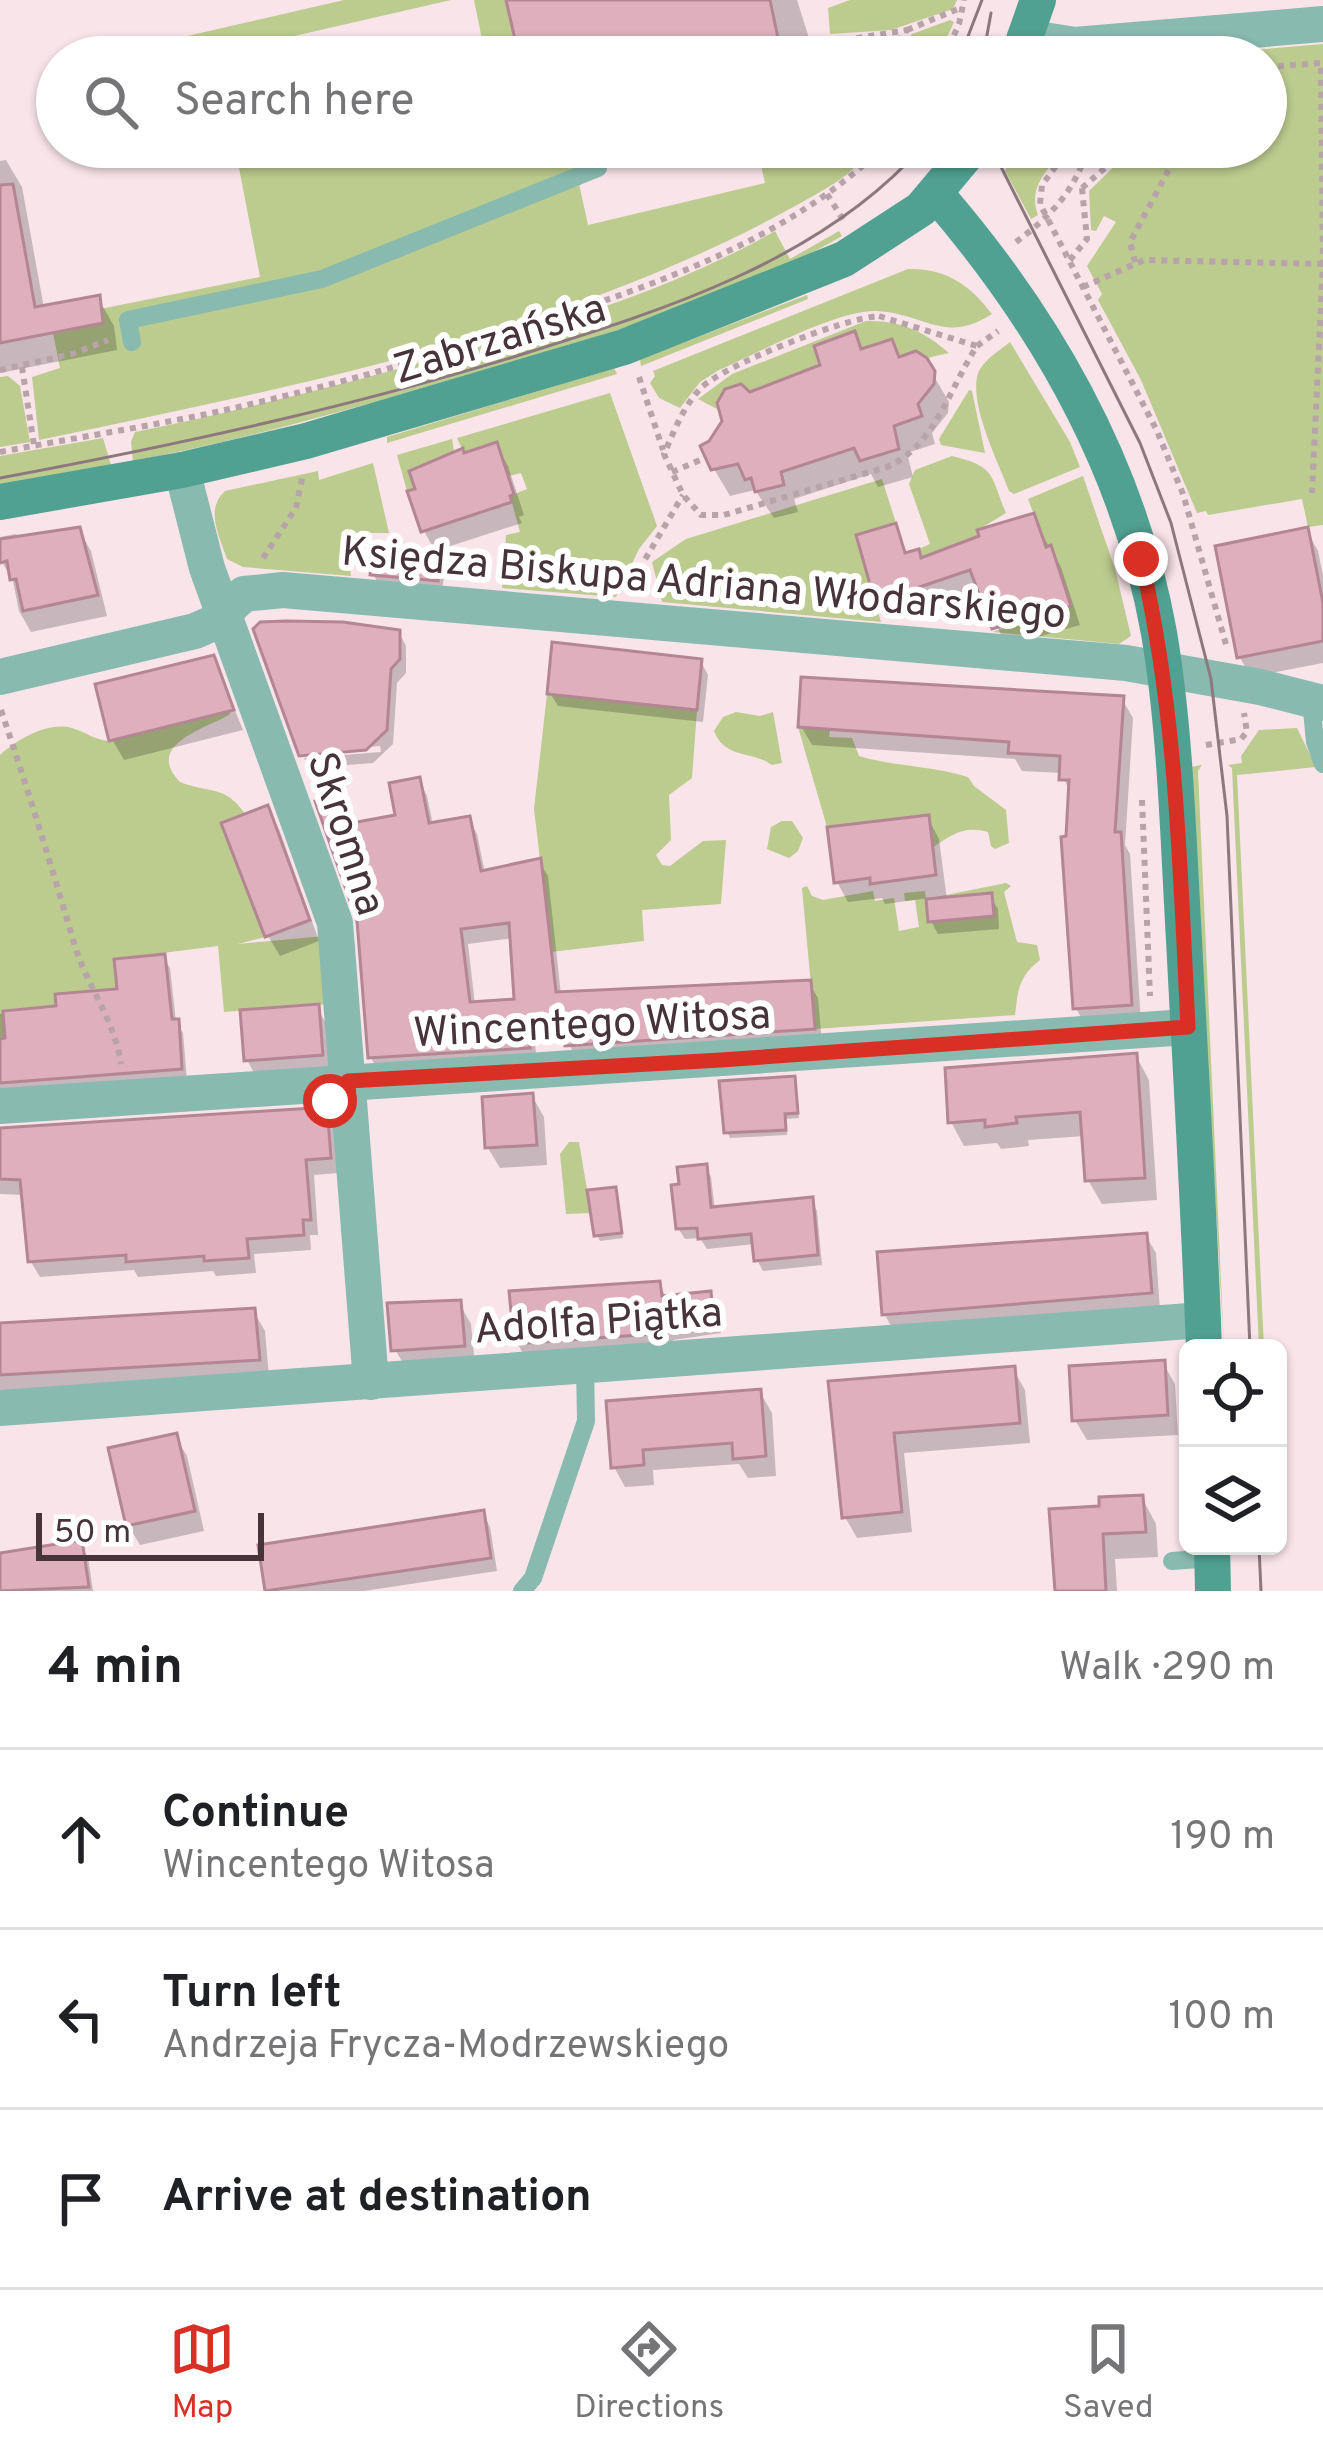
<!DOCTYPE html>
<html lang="en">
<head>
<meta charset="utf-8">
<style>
	:root { --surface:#fff; --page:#f6f6f6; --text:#202124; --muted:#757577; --line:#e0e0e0; --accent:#d93025 }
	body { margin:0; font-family:Overpass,sans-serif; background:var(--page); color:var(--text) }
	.controls { position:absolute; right:36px; bottom:36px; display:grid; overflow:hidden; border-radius:18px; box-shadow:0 3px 9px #0004 }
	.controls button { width:108px; height:108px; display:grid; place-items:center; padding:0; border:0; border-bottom:3px solid var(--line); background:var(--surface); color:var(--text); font:60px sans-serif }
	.scale { position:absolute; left:36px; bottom:30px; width:228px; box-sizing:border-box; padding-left:12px; border:6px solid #47343a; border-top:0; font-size:33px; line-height:42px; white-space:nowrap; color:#47343a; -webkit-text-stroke:9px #fff; paint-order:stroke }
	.stop { position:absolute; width:36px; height:36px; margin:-27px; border:9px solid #d93025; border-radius:50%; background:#fff }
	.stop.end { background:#d93025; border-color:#fff; box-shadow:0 3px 12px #0008 }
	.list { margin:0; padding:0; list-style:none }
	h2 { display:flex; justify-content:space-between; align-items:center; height:156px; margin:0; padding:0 48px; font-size:51px }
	h2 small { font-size:39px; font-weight:400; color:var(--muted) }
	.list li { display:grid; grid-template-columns:78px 1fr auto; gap:36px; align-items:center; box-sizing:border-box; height:180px; padding:0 48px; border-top:3px solid var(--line) }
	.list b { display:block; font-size:45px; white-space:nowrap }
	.list p { margin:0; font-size:39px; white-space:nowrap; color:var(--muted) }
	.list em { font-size:39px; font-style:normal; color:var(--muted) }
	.icon { flex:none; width:66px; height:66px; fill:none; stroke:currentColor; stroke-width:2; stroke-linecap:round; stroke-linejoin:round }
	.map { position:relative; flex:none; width:1323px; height:1591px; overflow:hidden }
	.search { position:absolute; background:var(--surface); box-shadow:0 3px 9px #0004; left:36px; right:36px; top:36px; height:132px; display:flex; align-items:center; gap:30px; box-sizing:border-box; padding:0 42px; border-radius:66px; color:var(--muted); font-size:45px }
	.sheet { height:696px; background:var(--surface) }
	nav { display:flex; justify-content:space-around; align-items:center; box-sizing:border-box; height:168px; border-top:3px solid var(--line); background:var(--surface); font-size:33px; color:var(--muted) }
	nav a { display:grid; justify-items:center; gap:6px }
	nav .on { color:var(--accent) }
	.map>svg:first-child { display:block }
	.green { fill:#bccb8e }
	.shadow { fill:#0003; fill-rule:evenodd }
	.building { fill:#deafbc; stroke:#b48694; stroke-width:3; fill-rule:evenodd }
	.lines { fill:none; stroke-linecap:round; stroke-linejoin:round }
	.path { stroke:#b7a3a9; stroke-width:6; stroke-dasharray:6 6; stroke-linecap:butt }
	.lane { stroke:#88baaf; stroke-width:18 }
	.street { stroke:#88baaf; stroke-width:36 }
	.secondary { stroke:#50a192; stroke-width:36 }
	.tram { stroke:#8c787e; stroke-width:3 }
	.route { stroke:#d93025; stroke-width:15 }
	.labels { text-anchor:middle; stroke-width:12; stroke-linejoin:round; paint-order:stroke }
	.street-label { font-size:42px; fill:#47343a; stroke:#fff }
</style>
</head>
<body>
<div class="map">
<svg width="1323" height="1591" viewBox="0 0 1323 1591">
	<rect width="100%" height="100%" fill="#f9e4ea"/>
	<g class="green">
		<path d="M344 0H451L203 57H96Z"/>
		<path d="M474 0H506L519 57H431L484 49Z"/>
		<path d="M850 0H957L953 9 891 30 830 34 828 8Z"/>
		<path d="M950 20 954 22 938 57H892L912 34Z"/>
		<path d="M1323 44V525L1308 527 1302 499 1208 515 1206 511 1197 513 1141 380 1098 300 1102 294 1087 266 1116 222 1104 216 1096 231 1091 230 1089 191 1134 147H1266V57H1205L1208 54Z"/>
		<path d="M235 147H571L588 225 765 183 760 161 814 147H861C862 165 848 174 835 183 595 328 310 383 39 440L32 377 60 368 53 333 100 309 260 277Z"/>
		<path d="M1014 147H1066C1049 169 1027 186 1038 215L1031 219 1005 171Z"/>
		<path d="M775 231 790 259 839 231 842 236C743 294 609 334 499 366 377 402 257 437 133 461L131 442 135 432C247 409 357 381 466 350 572 319 679 286 775 231Z"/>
		<path d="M908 269C946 268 970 285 992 314 944 345 925 313 876 311 837 310 758 353 719 370L700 382 680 408 659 398 650 383 655 376 653 371Z"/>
		<path d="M807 295 808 299 641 366 640 359Z"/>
		<path d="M866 321C900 320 924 331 949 353L927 358 916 351 899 357 891 340 861 349 855 332 820 365 750 392 741 384 726 389 717 403 719 410 698 399 732 374Z"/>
		<path d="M1010 342 1070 442 1080 467 1014 494 1009 491C998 461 971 409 977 377 980 362 999 351 1010 342Z"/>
		<path d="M614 368 617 374 387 443V437Z"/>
		<path d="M8 376 20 386 30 442 0 447V377Z"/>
		<path d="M969 390 972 391 985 453 941 445 939 439Z"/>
		<path d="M610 393 657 526 639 549 616 597 502 588 506 535 520 532 510 496 527 489 521 473 509 476 497 442 464 453 457 438Z"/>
		<path d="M103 438 111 465 0 485V456Z"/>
		<path d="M452 439 454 451 409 471 415 489 407 491 397 455Z"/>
		<path d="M952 456C996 467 990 474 1006 513L978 530 979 536 921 558 919 549 930 544 909 484 915 470Z"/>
		<path d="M373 463 389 533H345L351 576 243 567 227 559C219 536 205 509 225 491L318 471 319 480Z"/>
		<path d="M1083 476 1115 569 1131 636 1119 644 993 632 1040 613 1043 617 1071 606 1052 546 1046 547 1028 499Z"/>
		<path d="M882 479 896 523 856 535 881 622 662 602 652 562 686 539Z"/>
		<path d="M547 694 697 710 692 778 669 795 671 840 656 855 662 865 670 866 703 841 726 840 721 904 642 910 644 941 551 952 534 809Z"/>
		<path d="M231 710 229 715C204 729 144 745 180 782 209 794 225 784 245 814L221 824 265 937 238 944 324 936 330 1004 224 1012 218 946 115 959 130 1073 124 1048 111 1075 108 1032 6 1040 9 1084 0 1082V755C17 740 47 721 72 728 86 732 94 740 109 741Z"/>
		<path d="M736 712 760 716 773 712 782 763 772 765C751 750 726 760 714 731L723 717Z"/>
		<path d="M798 727 830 729 829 737 852 738 859 756C896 767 929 765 968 777L974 786 1006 810 1009 843 995 849 991 846 988 832C963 825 952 835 933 847L929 815 827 827Z"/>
		<path d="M1297 728 1316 767 1237 775 1264 1348H1259L1232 768 1228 765 1242 763 1241 756 1259 730Z"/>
		<path d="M1202 765 1198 771 1224 1348 1190 767Z"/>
		<path d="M782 821H792L803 838 798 851 789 858 767 849 771 827Z"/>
		<path d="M1006 883 1011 886 1004 892 1017 942 1037 945 1040 960C1019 976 1018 990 1015 1015L815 1029 802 888 807 886 812 896 823 900 873 891 875 901 894 898 899 931 919 927 915 900 905 901 904 893 925 891 926 899Z"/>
		<path d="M569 1142H579L591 1213 566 1214 560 1154Z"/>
	</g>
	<g class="shadow">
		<path d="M509 0H797L809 38 787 42 789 53 771 57H522Z"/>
		<path d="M6 160 22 187 44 308 98 298 114 326 117 350 0 373V161Z"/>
		<path d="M853 335 863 352 900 360 925 361 949 402 948 413 932 433 935 444 907 453 913 477 878 487 871 474 794 499 798 512 774 518 755 490 730 496 714 469 750 396 824 366Z"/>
		<path d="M496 445 508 466 524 515 519 517 522 523 435 551 424 531 464 456Z"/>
		<path d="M1032 517 1061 567 1080 625 1006 646 980 588 888 619 878 601 895 526 908 555 922 560Z"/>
		<path d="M79 530 91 551 107 616 31 632 19 611 13 581 2 562 0 537 16 534 19 539Z"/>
		<path d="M1307 531 1318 551 1323 576V663L1251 677 1239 656Z"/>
		<path d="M438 566 444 577 442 590 379 585 373 574Z"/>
		<path d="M399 632 406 646V673L397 683 393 744 373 763 309 768 304 758 381 752 380 746 301 753Z"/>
		<path d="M213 658 243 730 124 760 112 739Z"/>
		<path d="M701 662 708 675 703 722 558 706 550 693Z"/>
		<path d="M1122 699 1133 718 1125 845 1130 854 1141 1023 1086 1027 1076 1008 1069 839 1071 796 1062 773 1022 771 1015 759 812 745 801 726Z"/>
		<path d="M419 780 427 796 433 825 469 819 477 834 485 873 539 862 548 876 561 995 809 983 818 998 822 1043 577 1060 567 1040 535 1044 537 1063 380 1073 371 1058 360 920 341 796 354 826 398 818ZM513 938 517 1002 475 1005 468 944Z"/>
		<path d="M267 809 279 829 319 941 280 956 268 936 225 825Z"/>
		<path d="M928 818 939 839 947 900 990 896 998 909 999 929 938 934 931 921 929 898 885 904 882 898 848 902 837 882Z"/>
		<path d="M163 957 170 968 176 1022 183 1033 187 1080 0 1096V1014L59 1009 120 992Z"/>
		<path d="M317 1008 329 1028 333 1075 258 1080 247 1060Z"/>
		<path d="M1136 1056 1149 1080 1157 1200 1102 1204 1088 1180 1085 1136 1028 1140 1029 1146 1001 1149 997 1143 964 1146 951 1122Z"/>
		<path d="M794 1079 799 1118 786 1119 787 1135 730 1138 727 1132Z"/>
		<path d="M532 1096 544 1117 547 1165 500 1168 488 1148Z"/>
		<path d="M325 1110 334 1126 338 1173 314 1175 318 1235H310L311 1250 254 1254 256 1273 216 1276 213 1271 138 1277 134 1270 40 1277 31 1262 24 1195 0 1194V1129Z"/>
		<path d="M705 1167 711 1177 715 1210 811 1200 817 1211 822 1265 763 1271 757 1260 755 1244 707 1249 700 1238 685 1239 678 1228Z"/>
		<path d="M615 1190 623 1238 600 1241 597 1235Z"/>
		<path d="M1146 1236 1156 1253 1160 1310 894 1332 885 1315Z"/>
		<path d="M659 1284 667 1299 709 1294 719 1312 721 1333 673 1340 674 1350 527 1360 517 1343Z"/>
		<path d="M459 1303 471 1324 475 1366 408 1372 396 1351 391 1306Z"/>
		<path d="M254 1312 265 1331 269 1378 0 1395V1324Z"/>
		<path d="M1163 1363 1175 1384 1178 1435 1087 1440 1075 1420Z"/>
		<path d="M1013 1369 1025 1390 1030 1443 904 1453 912 1532 857 1538 845 1517 831 1383Z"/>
		<path d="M760 1392 772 1413 776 1476 748 1478 739 1464 653 1470 654 1485 625 1487 614 1467 609 1403Z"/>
		<path d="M175 1436 187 1456 204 1531 140 1545 128 1525Z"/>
		<path d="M1142 1498 1156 1524 1158 1557 1115 1559 1117 1591H1057L1102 1509Z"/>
		<path d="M483 1513 490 1527 497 1571 364 1591H268L261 1548Z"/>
		<path d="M80 1544 88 1557 93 1591H0V1556Z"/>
	</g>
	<g class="building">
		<path d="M506 0H770L782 57H519Z"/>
		<path d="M13 184 35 307 100 295 103 323 0 343V185Z"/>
		<path d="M855 331 861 349 892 339 899 357 916 351 927 358 935 371 934 384 918 404 922 416 894 426 899 449 860 461 854 448 781 472 784 485 755 492 751 478 745 480 738 464 711 470 700 446 709 441 722 421 717 403 725 389 741 384 750 392 820 365 814 346Z"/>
		<path d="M497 442 514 494 510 496 512 502 421 532 407 491 415 489 409 471 463 448 464 453Z"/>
		<path d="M1034 513 1046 547 1051 545 1071 606 992 629 970 570 875 602 856 535 896 523 905 553 919 549 921 558 979 536 977 530Z"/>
		<path d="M80 527 98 595 23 611 16 579 10 580 7 561 0 563V539Z"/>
		<path d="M1308 527 1323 603V641L1237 658 1215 546Z"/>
		<path d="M372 555 440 563 438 581 370 575Z"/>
		<path d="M286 621 343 622 400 630V659L391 669 387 730 366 750 299 756 253 629 260 622Z"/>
		<path d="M552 642 702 659 697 710 547 694Z"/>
		<path d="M214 655 234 710 109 741 95 684Z"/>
		<path d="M801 677 1124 696 1115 832H1121L1132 1005 1073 1009 1061 837 1066 836 1069 780H1059L1060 756 1008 753 1009 742 798 727Z"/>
		<path d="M420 777 429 823 470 816 481 871 541 858 556 992 811 980 815 1029 565 1046 562 1026 528 1029 530 1048 368 1058 357 921 315 801 343 793 352 823 395 815 389 783ZM509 923 514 999 470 1002 461 929Z"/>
		<path d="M268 805 310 920 265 937 221 823Z"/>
		<path d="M929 815 936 875 870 884V878L834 883 827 827Z"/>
		<path d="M992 893 994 916 928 922 926 899Z"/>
		<path d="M165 954 172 1019H179L182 1069 0 1083V1039L5 1038 3 1011 56 1006 55 994 117 989 114 959Z"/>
		<path d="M319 1004 323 1055 244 1061 240 1010Z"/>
		<path d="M1137 1053 1145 1178 1085 1181 1080 1112 1016 1117 1017 1123 985 1127V1120L948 1123 945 1068Z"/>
		<path d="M795 1076 798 1113 785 1114 786 1130 724 1133 719 1081Z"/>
		<path d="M533 1093 537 1145 485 1148 482 1097Z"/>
		<path d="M327 1107 331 1158 306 1160 311 1220H303L304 1235 247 1239 249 1258 204 1261V1256L126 1262V1255L28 1262 20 1180 0 1179V1128Z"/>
		<path d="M707 1164 711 1207 813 1197 818 1255 754 1261 751 1234 698 1239 697 1228 676 1229 671 1185 679 1184 677 1167Z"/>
		<path d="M616 1187 622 1233 594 1236 587 1190Z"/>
		<path d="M1147 1233 1152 1293 882 1315 877 1252Z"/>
		<path d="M660 1281 662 1296 711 1291 713 1316 665 1323 666 1333 514 1344 509 1291Z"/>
		<path d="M461 1300 465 1346 391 1351 387 1303Z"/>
		<path d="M255 1308 260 1360 0 1375V1323Z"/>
		<path d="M1165 1360 1168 1415 1072 1421 1069 1366Z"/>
		<path d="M1015 1366 1020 1423 894 1433 902 1512 842 1518 828 1381Z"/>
		<path d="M761 1389 766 1456 733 1459 732 1443 643 1450 644 1465 611 1468 606 1401Z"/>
		<path d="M177 1433 195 1511 126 1526 108 1448Z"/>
		<path d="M1143 1495 1146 1532 1103 1534 1106 1591H1055L1049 1509 1099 1506V1497Z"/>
		<path d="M484 1510 491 1558 265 1591 258 1545Z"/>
		<path d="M82 1540 89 1587 0 1591V1553Z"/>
	</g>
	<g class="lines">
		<g class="path">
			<path d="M907 30 958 9"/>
			<path d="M854 42 861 57"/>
			<path d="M821 44 907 30 885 57"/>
			<path d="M944 57 959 24 964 0"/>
			<path d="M1266 67 1321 63 1323 264 1312 493"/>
			<path d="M1070 147 1042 185 1040 204 1157 431 1183 494 1227 648"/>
			<path d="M867 162 881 147"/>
			<path d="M1082 188 1129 147"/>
			<path d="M827 194 844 221"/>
			<path d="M1016 242C1051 216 1076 190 1088 147"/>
			<path d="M1070 260 1087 239 1082 188"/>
			<path d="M1135 262 1130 242 1181 147"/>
			<path d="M1083 287 1144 260 1323 264"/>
			<path d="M879 316 977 346C949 389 935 446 887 467L724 515H701L683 495 664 454C674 431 684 405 702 387 727 364 844 318 879 316Z"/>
			<path d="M977 346 998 331"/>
			<path d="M22 367 34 445"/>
			<path d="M0 370 72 354 108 340"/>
			<path d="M639 377 663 450"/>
			<path d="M0 452C69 439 138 428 207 414 322 389 438 356 550 319 662 282 778 241 867 162L866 147"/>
			<path d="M672 472 705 458"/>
			<path d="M263 558 296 508 303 474"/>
			<path d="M627 590 683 495"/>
			<path d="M1 710C27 787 51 864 74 943 86 985 115 1020 121 1064"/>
			<path d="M1206 745 1241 739 1247 732 1244 713"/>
			<path d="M1142 800 1150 996"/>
		</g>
		<g class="lane">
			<path d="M132 342 128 320 322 279 598 168"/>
			<path d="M1311 700 1315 742 1323 764"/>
			<path d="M1172 1561 1212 1558"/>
			<path d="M522 1591 533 1578 586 1421 585 1365"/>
		</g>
		<g class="street">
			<path d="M1025 37 1075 45 1323 24"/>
			<path d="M182 470 207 568 335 923 371 1382"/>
			<path d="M0 677 195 631 211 624 244 594 283 590 1126 663 1260 687 1323 703"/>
			<path d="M0 1106 1188 1027"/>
			<path d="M0 1408 1203 1320"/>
		</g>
		<g class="secondary">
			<path d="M1018 57 1038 0"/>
			<path d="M936 194C1046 321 1129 465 1159 633 1176 734 1178 838 1184 940 1191 1076 1199 1212 1204 1348"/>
			<path d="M0 502 182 470 306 441 624 347 844 259 921 209 973 147"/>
			<path d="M1212 1546 1213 1591"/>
		</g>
		<g class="tram">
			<path d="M960 57 982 0"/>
			<path d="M983 57 991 13"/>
			<path d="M991 147 1140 443 1171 523 1211 679 1227 816 1250 1348"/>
			<path d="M0 478C177 445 351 407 523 354 664 310 821 261 922 147"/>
			<path d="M1259 1546 1261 1591"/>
		</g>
	</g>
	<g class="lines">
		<path class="route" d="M330 1101 349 1100 348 1081 721 1060 1188 1027C1180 870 1177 712 1141 559"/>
	</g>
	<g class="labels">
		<g class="street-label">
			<text transform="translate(499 337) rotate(-17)" y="15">Zabrzańska</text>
			<text transform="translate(704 581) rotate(5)" y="15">Księdza Biskupa Adriana Włodarskiego</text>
			<text transform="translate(348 833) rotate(72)" y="15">Skromna</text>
			<text transform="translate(592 1022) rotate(-3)" y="15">Wincentego Witosa</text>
			<text transform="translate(598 1319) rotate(-4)" y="15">Adolfa Piątka</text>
		</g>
	</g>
</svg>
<div class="controls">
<button><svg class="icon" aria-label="locate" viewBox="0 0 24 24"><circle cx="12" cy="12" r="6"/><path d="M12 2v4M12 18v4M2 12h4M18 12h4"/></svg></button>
<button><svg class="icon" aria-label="layers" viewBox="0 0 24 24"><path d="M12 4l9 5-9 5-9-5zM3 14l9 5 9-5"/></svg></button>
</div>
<div class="scale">50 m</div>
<div class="stop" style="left:330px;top:1101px"></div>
<div class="stop end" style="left:1141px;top:559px"></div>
<div class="search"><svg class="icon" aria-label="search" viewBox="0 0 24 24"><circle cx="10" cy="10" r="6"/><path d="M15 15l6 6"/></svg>Search here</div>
</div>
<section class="sheet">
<h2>4 min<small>Walk · 290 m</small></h2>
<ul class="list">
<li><svg class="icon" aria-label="ahead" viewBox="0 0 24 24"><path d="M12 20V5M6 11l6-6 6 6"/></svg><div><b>Continue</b><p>Wincentego Witosa</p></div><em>190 m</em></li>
<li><svg class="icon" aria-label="left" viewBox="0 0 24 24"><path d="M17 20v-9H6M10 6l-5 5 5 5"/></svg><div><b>Turn left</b><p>Andrzeja Frycza-Modrzewskiego</p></div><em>100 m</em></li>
<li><svg class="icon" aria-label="arrive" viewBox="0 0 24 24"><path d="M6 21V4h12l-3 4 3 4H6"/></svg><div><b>Arrive at destination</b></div></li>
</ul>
</section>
<nav>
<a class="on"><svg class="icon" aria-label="map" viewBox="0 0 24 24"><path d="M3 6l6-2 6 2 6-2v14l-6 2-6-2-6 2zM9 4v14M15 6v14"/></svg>Map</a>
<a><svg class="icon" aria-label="directions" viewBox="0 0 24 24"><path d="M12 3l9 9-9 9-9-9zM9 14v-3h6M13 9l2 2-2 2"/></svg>Directions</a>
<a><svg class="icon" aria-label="saved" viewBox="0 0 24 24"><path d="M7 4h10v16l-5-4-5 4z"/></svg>Saved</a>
</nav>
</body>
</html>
